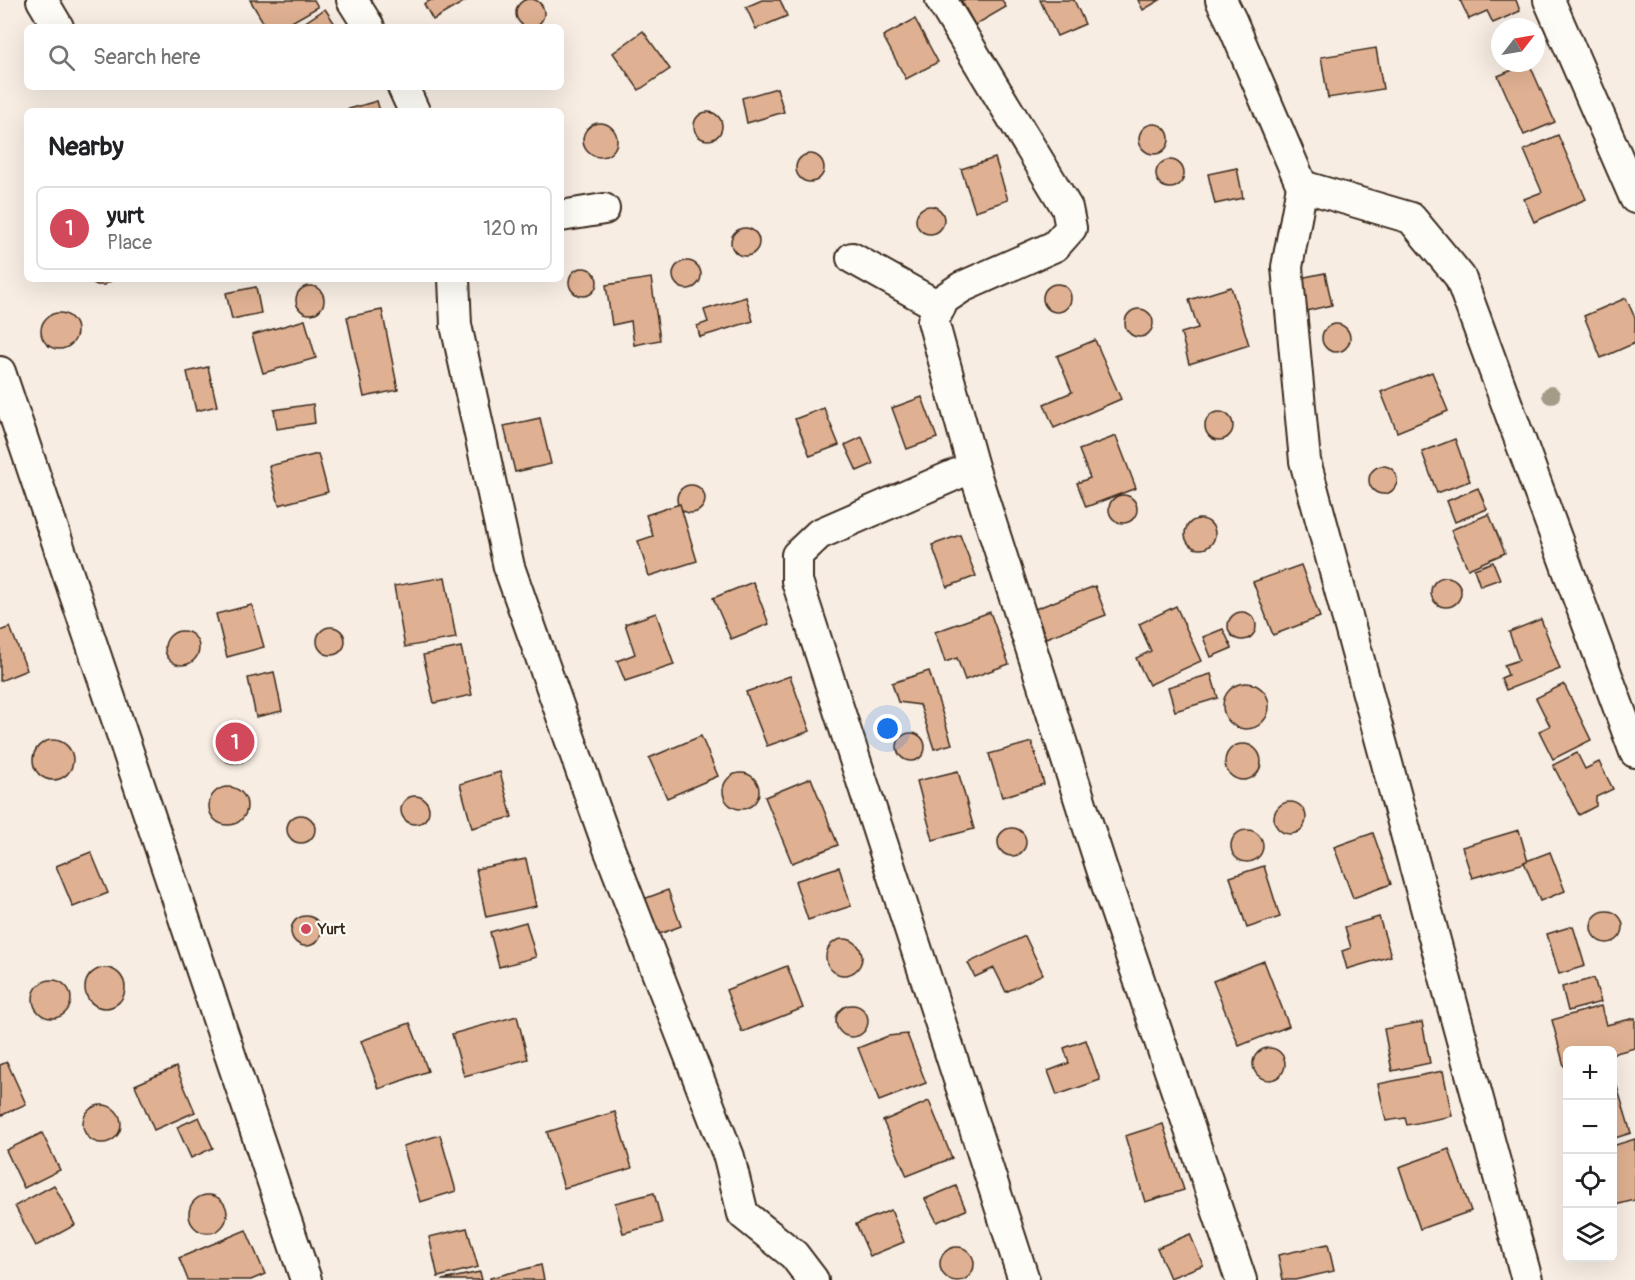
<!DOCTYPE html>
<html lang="en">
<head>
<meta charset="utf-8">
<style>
	:root { --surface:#fff; --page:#f6f6f6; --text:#202124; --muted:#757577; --line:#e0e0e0; --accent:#d1495b }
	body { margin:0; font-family:Pangolin,sans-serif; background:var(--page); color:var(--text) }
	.controls { position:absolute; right:18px; bottom:18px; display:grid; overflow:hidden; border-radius:9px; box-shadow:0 6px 24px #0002 }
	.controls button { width:54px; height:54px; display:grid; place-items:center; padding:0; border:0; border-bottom:2px solid var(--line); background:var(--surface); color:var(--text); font:30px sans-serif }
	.compass { position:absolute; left:1491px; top:18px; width:54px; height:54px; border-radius:50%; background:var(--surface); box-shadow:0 6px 24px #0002; rotate:59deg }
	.you { position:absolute; left:888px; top:729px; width:21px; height:21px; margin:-15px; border:4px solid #fff; border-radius:50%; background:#1a73e8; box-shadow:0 0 0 9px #1a73e833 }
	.badge { display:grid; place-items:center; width:39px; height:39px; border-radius:50%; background:var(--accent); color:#fff; font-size:20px; font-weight:700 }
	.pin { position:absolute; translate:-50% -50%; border:3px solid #fff; box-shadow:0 2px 6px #0006 }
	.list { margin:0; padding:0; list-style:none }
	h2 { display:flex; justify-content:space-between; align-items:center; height:78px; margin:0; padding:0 24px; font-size:26px }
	h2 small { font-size:20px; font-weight:400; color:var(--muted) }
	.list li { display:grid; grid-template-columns:39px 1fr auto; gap:18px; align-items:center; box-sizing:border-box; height:84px; margin:0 12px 12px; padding:0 12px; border:2px solid var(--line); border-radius:9px }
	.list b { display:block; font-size:22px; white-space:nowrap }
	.list p { margin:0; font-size:20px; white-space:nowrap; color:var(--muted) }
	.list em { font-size:20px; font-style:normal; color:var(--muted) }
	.icon { flex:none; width:33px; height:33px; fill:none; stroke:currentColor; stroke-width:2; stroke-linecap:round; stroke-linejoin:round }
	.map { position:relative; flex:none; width:1635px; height:1280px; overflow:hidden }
	.search { position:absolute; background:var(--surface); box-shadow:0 6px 24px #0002; left:24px; top:24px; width:540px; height:66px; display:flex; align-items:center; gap:15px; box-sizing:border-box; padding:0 21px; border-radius:9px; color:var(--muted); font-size:22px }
	.panel { position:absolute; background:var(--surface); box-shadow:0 6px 24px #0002; left:24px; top:108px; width:540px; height:174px; border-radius:9px }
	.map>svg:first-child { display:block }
	.building { fill:#dfb091; stroke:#3b2a1e; stroke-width:1.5 }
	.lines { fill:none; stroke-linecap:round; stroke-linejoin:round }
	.minor-casing { stroke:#3b2a1e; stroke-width:34 }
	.minor { stroke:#fdfcf7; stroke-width:30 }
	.tree { fill:#a49c88 }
	.poi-dot { fill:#d1495b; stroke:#fdfcf7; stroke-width:2 }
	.labels { text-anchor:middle; stroke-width:4.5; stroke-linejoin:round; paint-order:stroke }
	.poi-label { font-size:15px; font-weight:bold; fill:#3b2a1e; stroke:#fdfcf7; text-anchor:start }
</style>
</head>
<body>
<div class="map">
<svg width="1635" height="1280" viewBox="0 0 1635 1280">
	<rect width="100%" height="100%" fill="#f7ede3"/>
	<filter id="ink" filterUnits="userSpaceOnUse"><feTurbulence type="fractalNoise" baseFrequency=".0167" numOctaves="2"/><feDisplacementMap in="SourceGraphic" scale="12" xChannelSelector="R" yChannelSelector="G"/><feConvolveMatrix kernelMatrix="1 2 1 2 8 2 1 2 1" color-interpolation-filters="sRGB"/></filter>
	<g filter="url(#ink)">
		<g class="building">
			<circle cx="530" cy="13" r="14"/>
			<path d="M250 0H314L318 7 283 27H266Z"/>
			<path d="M431 0H467L433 20 424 4Z"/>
			<path d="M762 0H780L787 16 756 29 746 7Z"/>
			<path d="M961 0H1002L1006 7 975 25Z"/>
			<path d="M1040 0H1074L1085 24 1057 36Z"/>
			<path d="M1138 0H1160L1143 10Z"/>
			<path d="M1460 0H1516L1520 11 1493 23 1487 11 1469 19Z"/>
			<path d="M325 9 337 27H298Z"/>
			<path d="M915 19 938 62 906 79 883 36Z"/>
			<path d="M643 31 670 69 639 90 613 53Z"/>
			<path d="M1376 48 1383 89 1328 98 1321 57Z"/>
			<path d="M1529 63 1555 122 1524 135 1498 76Z"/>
			<path d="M777 88 784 112 747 123 742 98Z"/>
			<path d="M377 101 380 111H342Z"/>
			<circle cx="708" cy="126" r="14"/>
			<circle cx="600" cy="140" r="17"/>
			<circle cx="1154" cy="139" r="15"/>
			<path d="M1558 135 1586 199 1534 222 1524 199 1542 192 1524 150Z"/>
			<circle cx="810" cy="168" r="14"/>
			<path d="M995 158 1008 200 975 211 961 169Z"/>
			<circle cx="1170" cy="174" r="14"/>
			<path d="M1237 168 1243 198 1215 204 1208 174Z"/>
			<circle cx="930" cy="220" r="14"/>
			<circle cx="745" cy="242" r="14"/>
			<circle cx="687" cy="275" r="14"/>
			<circle cx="583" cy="282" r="14"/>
			<path d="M1325 273 1332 305 1297 313 1290 280Z"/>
			<path d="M651 278 660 340 634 345 631 321 612 325 606 285Z"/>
			<path d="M86 279H114L104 285H97Z"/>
			<circle cx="1057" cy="298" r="14"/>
			<circle cx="310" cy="300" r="14"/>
			<path d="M256 287 261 313 232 319 226 293Z"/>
			<path d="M1231 287 1249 345 1189 364 1181 333 1198 328 1189 300Z"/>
			<path d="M746 297 753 321 700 337 697 326 708 322 704 310Z"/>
			<path d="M1626 298 1635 318V343L1601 358 1584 316Z"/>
			<circle cx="1139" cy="323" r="14"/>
			<path d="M382 310 398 390 364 397 347 317Z"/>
			<circle cx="59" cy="331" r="18"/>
			<path d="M305 320 316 358 263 373 252 335Z"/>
			<circle cx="1336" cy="338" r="14"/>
			<path d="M1095 340 1121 399 1054 428 1044 404 1072 392 1057 356Z"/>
			<path d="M208 367 217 406 196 411 187 372Z"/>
			<path d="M1432 372 1448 411 1397 432 1381 392Z"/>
			<path d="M922 397 937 438 907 449 892 408Z"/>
			<path d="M313 404 315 423 277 429 274 410Z"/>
			<path d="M824 408 839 445 810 456 795 419Z"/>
			<circle cx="1219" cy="426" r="14"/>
			<path d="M540 418 551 464 515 472 504 426Z"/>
			<path d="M1116 436 1136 488 1086 507 1077 483 1090 478 1079 450Z"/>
			<path d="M862 437 873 464 857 471 845 445Z"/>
			<path d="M1455 439 1470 481 1437 493 1422 452Z"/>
			<path d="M318 454 328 492 279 505 269 466Z"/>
			<circle cx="1383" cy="480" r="14"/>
			<circle cx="691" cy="499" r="14"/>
			<path d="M1478 488 1487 509 1455 522 1447 501Z"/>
			<circle cx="1123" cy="509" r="14"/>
			<path d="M680 504 697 561 649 576 638 541 653 536 646 515Z"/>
			<path d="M1489 514 1505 553 1468 569 1451 530Z"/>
			<circle cx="1200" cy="534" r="15"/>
			<path d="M960 535 976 576 947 587 932 545Z"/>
			<path d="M1493 562 1500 579 1480 586 1474 569Z"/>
			<path d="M1301 565 1320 617 1273 635 1253 582Z"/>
			<path d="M445 577 456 638 405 647 394 586Z"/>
			<circle cx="1446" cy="592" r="15"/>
			<path d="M753 582 769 624 731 639 713 598Z"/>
			<path d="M1095 586 1106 615 1046 638 1035 609Z"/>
			<path d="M252 605 264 647 227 657 216 614Z"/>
			<path d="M1176 606 1201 661 1149 685 1136 658 1151 651 1139 624Z"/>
			<circle cx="1242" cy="626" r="14"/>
			<path d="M990 612 1009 664 965 680 957 658 945 662 935 632Z"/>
			<path d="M656 613 674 665 625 681 617 661 635 654 625 624Z"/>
			<path d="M1541 619 1560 669 1506 690 1501 678 1508 675 1504 665 1519 660 1509 632Z"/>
			<circle cx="331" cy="641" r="14"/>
			<path d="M10 627 27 670 0 681V631Z"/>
			<path d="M1223 629 1232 648 1211 657 1203 637Z"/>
			<circle cx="182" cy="648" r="17"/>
			<path d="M461 647 472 695 434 703 423 655Z"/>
			<path d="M929 671 952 744 934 749 920 705 898 702 892 683Z"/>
			<path d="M274 672 282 711 256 717 248 678Z"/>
			<path d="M1211 674 1218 698 1175 711 1168 687Z"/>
			<path d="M790 676 810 731 767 746 746 692Z"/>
			<circle cx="1246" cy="706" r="23"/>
			<path d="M1564 684 1591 740 1553 759 1539 731 1550 726 1536 698Z"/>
			<circle cx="235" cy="743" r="20"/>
			<circle cx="911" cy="747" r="14"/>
			<path d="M701 736 718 776 667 798 649 758Z"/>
			<circle cx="53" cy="760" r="20"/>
			<path d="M1032 742 1044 784 1002 797 989 754Z"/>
			<circle cx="1243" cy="762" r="18"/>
			<path d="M1577 753 1585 769 1599 762 1613 789 1596 797V806L1579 815 1553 765Z"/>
			<path d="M958 771 974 829 933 840 917 781Z"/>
			<path d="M500 772 512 817 472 828 460 784Z"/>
			<circle cx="741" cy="791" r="18"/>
			<path d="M811 778 838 845 792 863 765 797Z"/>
			<circle cx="228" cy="806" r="19"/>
			<circle cx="415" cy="810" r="14"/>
			<circle cx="1290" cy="818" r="16"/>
			<circle cx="301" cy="829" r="14"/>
			<circle cx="1012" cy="842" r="14"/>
			<circle cx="1247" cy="846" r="16"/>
			<path d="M1519 830 1528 862 1472 878 1462 847Z"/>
			<path d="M1373 833 1391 884 1353 898 1334 847Z"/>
			<path d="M91 852 108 893 73 907 56 866Z"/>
			<path d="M1550 852 1565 891 1540 901 1524 862Z"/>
			<path d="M526 859 536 906 486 917 476 869Z"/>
			<path d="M1264 866 1280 917 1247 928 1230 877Z"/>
			<path d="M839 867 851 906 808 920 795 881Z"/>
			<path d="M668 890 681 926 646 939 633 903Z"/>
			<circle cx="1607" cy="927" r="16"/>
			<circle cx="306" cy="931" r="15"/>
			<path d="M1379 917 1391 956 1347 969 1342 951 1351 948 1345 927Z"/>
			<path d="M526 922 536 957 499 967 490 932Z"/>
			<path d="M1573 926 1585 966 1559 974 1547 934Z"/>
			<path d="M1025 936 1043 974 1006 992 994 968 975 977 968 963Z"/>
			<circle cx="844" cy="957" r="18"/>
			<path d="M1264 961 1289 1026 1239 1046 1213 981Z"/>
			<path d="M787 966 803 1008 742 1032 726 990Z"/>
			<circle cx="105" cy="988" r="20"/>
			<path d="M1594 978 1601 1002 1568 1011 1562 987Z"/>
			<circle cx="52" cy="999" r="19"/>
			<circle cx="852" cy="1021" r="16"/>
			<path d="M1601 1006 1606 1025 1635 1018V1048L1612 1054V1050H1568V1065L1564 1066 1552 1020Z"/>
			<path d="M517 1016 528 1059 464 1076 452 1034Z"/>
			<path d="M1422 1022 1430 1063 1392 1071 1384 1029Z"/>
			<path d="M410 1023 428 1071 379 1089 361 1041Z"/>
			<path d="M907 1034 926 1083 879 1101 858 1048 888 1036Z"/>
			<path d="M1086 1040 1100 1080 1057 1095 1048 1071 1069 1063 1064 1048Z"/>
			<circle cx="1269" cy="1064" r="16"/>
			<path d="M7 1062 26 1104 0 1116V1065Z"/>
			<path d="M176 1067 195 1112 154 1130 135 1085Z"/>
			<path d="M1612 1070 1631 1133 1612 1139Z"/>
			<path d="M1443 1071 1452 1116 1407 1125 1405 1118 1386 1121 1378 1084Z"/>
			<path d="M929 1101 952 1158 907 1176 883 1121Z"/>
			<circle cx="102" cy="1124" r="19"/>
			<path d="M615 1112 632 1168 564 1188 547 1132Z"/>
			<path d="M199 1117 213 1148 191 1158 177 1127Z"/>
			<path d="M1163 1124 1184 1190 1145 1202 1125 1136Z"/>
			<path d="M42 1133 60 1170 24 1188 6 1150Z"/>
			<path d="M440 1135 456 1191 420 1202 403 1146Z"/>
			<path d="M1635 1139V1200L1615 1205 1612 1196V1146Z"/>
			<path d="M1449 1149 1471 1211 1420 1229 1399 1167Z"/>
			<path d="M54 1185 75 1225 36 1246 15 1206Z"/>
			<path d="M956 1186 966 1210 937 1222 925 1199Z"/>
			<path d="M654 1193 662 1223 623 1233 615 1203Z"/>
			<circle cx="208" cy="1214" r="19"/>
			<path d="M891 1210 904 1242 870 1256 856 1224Z"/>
			<path d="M467 1228 478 1267 438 1277 429 1237Z"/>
			<path d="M246 1230 265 1274 251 1280H188L179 1258Z"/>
			<path d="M1190 1234 1203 1265 1170 1278 1157 1248Z"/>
			<path d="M1328 1244 1334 1271 1295 1280H1283L1278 1255Z"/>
			<circle cx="957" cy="1264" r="17"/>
			<path d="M541 1265 544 1280H490V1278Z"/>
			<path d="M480 1272 482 1280H442Z"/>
		</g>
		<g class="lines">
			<g class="minor-casing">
				<g id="minor">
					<path d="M42 0 58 27"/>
					<path d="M352 0 369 27"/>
					<path d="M941 0 1067 208 1071 228 1055 246 962 287 944 299 933 321 973 467 1110 894 1241 1280"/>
					<path d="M1221 0 1231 20 1302 186 1287 267 1305 461 1527 1280"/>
					<path d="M1549 0 1635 198"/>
					<path d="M403 87 414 111"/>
					<path d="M1302 186 1411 218 1460 277 1635 752"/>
					<path d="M561 216 604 209"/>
					<path d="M852 258 940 307"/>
					<path d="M454 279 456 325 509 567 608 846 729 1157 743 1214 794 1255 813 1280"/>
					<path d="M0 372 306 1280"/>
					<path d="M973 467 819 534 797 555V581L1024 1280"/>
				</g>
			</g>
			<use href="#minor" class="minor"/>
		</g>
		<circle class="tree" cx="1551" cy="395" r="9"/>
	</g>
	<circle class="poi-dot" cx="306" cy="929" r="6"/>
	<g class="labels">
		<g class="poi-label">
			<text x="318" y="934">Yurt</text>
		</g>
	</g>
</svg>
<div class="controls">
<button>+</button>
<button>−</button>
<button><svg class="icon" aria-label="locate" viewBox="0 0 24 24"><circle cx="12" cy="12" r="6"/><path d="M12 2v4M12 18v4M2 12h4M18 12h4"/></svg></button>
<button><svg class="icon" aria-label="layers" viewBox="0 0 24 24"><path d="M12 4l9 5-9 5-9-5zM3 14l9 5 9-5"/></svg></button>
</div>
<svg class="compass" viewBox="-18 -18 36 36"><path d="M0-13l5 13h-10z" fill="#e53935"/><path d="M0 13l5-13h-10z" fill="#757577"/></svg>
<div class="you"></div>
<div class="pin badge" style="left:235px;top:742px">1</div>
<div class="search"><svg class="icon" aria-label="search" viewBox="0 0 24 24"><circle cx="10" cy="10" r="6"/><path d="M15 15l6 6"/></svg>Search here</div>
<section class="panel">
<h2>Nearby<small></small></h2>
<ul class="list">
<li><span class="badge">1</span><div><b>yurt</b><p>Place</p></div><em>120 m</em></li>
</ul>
</section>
</div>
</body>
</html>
